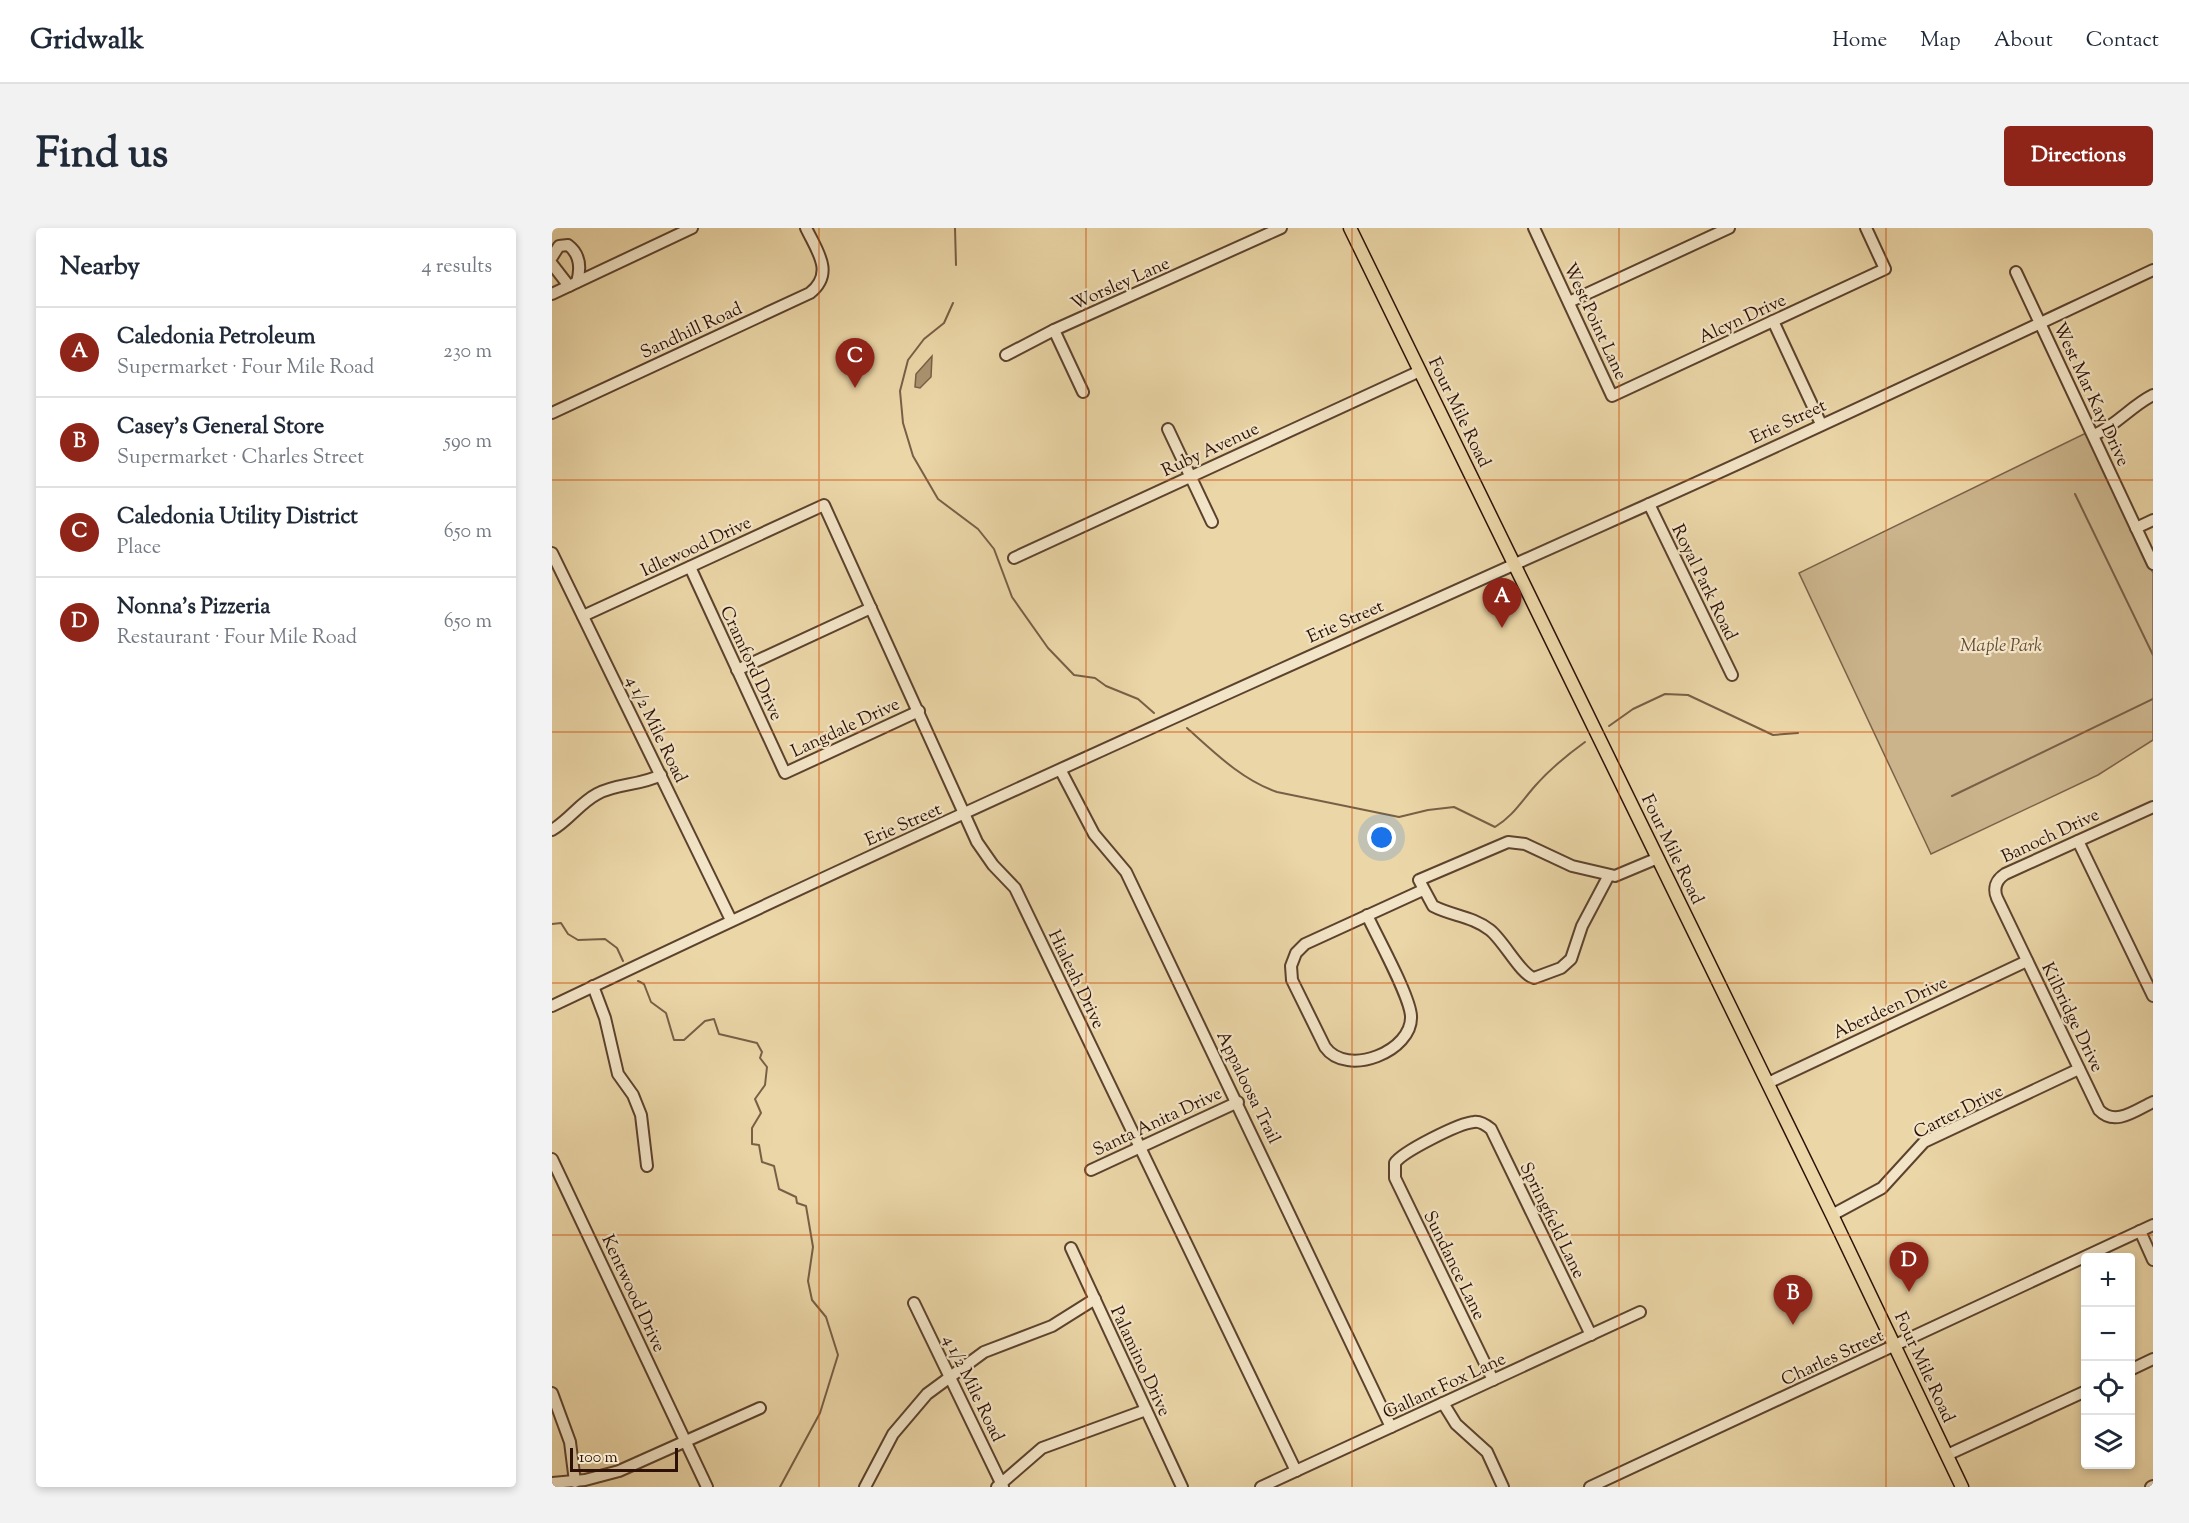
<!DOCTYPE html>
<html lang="en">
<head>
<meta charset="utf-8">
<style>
	:root { --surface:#fff; --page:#f2f2f3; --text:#1f2937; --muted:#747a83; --line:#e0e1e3; --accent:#8f2418 }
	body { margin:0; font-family:"Sorts Mill Goudy",serif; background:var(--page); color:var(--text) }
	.controls { position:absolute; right:18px; bottom:18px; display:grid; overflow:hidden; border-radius:6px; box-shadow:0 3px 9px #0003 }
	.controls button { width:54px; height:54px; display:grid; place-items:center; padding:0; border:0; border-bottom:2px solid var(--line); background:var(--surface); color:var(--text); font:30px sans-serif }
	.scale { position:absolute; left:18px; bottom:15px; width:108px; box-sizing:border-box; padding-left:6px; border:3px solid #2d1006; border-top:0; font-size:16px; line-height:21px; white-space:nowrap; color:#2d1006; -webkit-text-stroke:4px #f2e4c6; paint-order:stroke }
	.you { position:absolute; left:830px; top:610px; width:21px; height:21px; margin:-15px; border:4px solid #fff; border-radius:50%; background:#1a73e8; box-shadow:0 0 0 9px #1a73e833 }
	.badge { display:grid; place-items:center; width:39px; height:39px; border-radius:50%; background:var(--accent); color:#fff; font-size:20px; font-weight:700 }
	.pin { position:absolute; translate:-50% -50px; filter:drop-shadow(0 2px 3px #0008) }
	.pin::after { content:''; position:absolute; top:32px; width:21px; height:18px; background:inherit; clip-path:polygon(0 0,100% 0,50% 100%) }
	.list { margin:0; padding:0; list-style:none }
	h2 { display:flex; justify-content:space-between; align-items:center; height:78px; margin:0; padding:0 24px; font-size:26px }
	h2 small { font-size:20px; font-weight:400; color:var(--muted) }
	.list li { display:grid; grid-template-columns:39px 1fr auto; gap:18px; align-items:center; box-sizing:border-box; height:90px; padding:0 24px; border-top:2px solid var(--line) }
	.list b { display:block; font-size:22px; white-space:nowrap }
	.list p { margin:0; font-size:20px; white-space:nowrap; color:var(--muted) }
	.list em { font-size:20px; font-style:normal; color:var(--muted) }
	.icon { flex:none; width:33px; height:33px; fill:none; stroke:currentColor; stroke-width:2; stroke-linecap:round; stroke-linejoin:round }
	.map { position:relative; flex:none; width:1601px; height:1259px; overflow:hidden; border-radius:6px }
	header { display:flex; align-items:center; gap:36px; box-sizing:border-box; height:84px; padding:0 30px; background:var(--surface); border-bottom:2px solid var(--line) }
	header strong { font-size:28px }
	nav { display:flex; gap:33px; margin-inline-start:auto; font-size:21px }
	.intro { display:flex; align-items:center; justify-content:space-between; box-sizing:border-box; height:144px; padding:0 36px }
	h1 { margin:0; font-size:42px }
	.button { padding:15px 27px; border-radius:6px; background:var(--accent); color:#fff; font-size:21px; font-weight:700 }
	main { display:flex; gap:36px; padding:0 36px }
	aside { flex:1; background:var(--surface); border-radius:6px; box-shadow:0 3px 9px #0003 }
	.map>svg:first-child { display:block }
	.green { fill:#cbb48c; stroke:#7c6249; stroke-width:1.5 }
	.water { fill:#aa9370; stroke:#785f46; stroke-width:1.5 }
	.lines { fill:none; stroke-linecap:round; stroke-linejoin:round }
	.stream { stroke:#785f46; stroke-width:2 }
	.minor-casing { stroke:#5c422e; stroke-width:14 }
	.major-casing { stroke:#2d1006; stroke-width:15 }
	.minor { stroke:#f2e4c6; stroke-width:10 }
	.major { stroke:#ebd6a7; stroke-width:12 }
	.grid { fill:none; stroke:#cc4e0b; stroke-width:1.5; stroke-opacity:0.55 }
	.labels { text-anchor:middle; stroke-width:4.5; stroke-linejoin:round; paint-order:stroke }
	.street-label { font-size:18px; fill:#2d1006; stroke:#f2e4c6 }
	.park-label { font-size:18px; font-style:italic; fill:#644935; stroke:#f2e4c6 }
</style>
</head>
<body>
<header>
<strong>Gridwalk</strong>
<nav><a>Home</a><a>Map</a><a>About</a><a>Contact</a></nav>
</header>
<div class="intro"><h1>Find us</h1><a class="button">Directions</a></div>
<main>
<aside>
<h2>Nearby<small>4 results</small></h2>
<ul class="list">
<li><span class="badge">A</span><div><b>Caledonia Petroleum</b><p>Supermarket · Four Mile Road</p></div><em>230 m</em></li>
<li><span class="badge">B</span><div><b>Casey's General Store</b><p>Supermarket · Charles Street</p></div><em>590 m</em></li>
<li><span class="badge">C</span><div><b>Caledonia Utility District</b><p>Place</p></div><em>650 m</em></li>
<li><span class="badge">D</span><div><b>Nonna's Pizzeria</b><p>Restaurant · Four Mile Road</p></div><em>650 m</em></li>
</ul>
</aside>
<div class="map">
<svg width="1601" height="1259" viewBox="0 0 1601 1259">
	<rect width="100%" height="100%" fill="#ebd6a7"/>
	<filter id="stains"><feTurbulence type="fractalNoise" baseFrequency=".00333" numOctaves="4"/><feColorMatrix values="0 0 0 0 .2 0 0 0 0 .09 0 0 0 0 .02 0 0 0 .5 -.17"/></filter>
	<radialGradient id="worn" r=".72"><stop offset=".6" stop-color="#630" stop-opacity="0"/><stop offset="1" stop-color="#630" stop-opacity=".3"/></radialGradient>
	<path class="green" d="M1534 205 1601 345V512L1546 547 1379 626 1247 345Z"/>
	<path class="water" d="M380 128 379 149 368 160 363 159 364 146Z"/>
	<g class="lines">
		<g class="stream">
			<path d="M403 0 404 37"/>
			<path d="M401 75 392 95 372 111 356 132 348 163 351 195 361 228 386 271 426 301 442 321 460 369 496 420 522 447 543 450 554 458 586 471 602 485"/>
			<path d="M1523 266 1601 427"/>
			<path d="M1057 498 1081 481 1113 466 1136 467 1221 507 1246 505"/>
			<path d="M635 500C663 525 690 552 725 564L847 589 876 582 902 579 943 599C961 588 969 574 983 558 998 541 1015 527 1033 514"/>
			<path d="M1400 568 1601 471"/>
			<path d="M0 696 9 695 16 706 26 712 53 711 65 720 71 733"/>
			<path d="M86 753 92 756 99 774 114 785 122 812H132L153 793 162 791 167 806 205 815 210 824 208 830 215 839 213 857 203 871 209 885 200 900V916L207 917 210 934 222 938 227 961 244 969 245 975 254 978 261 1019 256 1053 260 1072 274 1089 286 1127 268 1185 228 1259"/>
		</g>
		<g class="minor-casing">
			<g id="minor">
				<path d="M982 0 1060 168 1333 41 1314 0"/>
				<path d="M0 29 7 18 16 17C28 26 29 40 25 54"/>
				<path d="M0 36 17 58"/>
				<path d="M1464 44 1601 336"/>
				<path d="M0 66 140 0"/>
				<path d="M1017 74 1177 0"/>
				<path d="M1221 93 1269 196"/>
				<path d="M502 102 531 164"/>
				<path d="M454 127 502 102 729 0"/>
				<path d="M0 185 258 65C283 45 265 23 254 0"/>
				<path d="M616 201 660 294"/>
				<path d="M1542 207C1565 197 1579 178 1601 167"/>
				<path d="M1097 276 1180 447"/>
				<path d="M1584 300 1601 292"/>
				<path d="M0 325 179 692"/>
				<path d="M462 330 868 143"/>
				<path d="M138 339 233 545 367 483"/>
				<path d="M31 388 272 277 425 614 441 637 463 660 744 1243"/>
				<path d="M185 442 319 380"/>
				<path d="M509 543 542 606 574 644 839 1199"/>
				<path d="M1601 579 1453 646C1444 652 1441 660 1445 670L1547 882C1563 899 1584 882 1601 874"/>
				<path d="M0 602C17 592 28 575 45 566 65 555 87 558 109 547"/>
				<path d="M1526 613 1601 768"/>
				<path d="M1057 647 1030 698 1019 731 1009 740 982 750C969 747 952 713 938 702 920 688 900 688 881 678L867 652 956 614 973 616 1020 638 1063 648 1106 630"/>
				<path d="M815 687C825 709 858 768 859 788 861 823 795 850 773 819L740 752 739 738 744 725 753 716 871 662"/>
				<path d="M41 758 53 790 66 846 81 867 89 887 95 938"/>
				<path d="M0 778C362 605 729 441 1095 277 1265 201 1433 121 1601 42"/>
				<path d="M1216 855 1475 733"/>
				<path d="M0 931 155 1259"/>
				<path d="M539 942 686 874"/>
				<path d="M1280 987 1330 960 1372 914 1527 841"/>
				<path d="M1588 1003 1601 1032"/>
				<path d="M519 1020 630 1259"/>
				<path d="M362 1075 451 1259"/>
				<path d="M1578 1142 1601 1131"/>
				<path d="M941 1152 843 950V935C850 924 907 895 922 894 928 893 934 897 939 901L1039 1107"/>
				<path d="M0 1165 18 1214 23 1254"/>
				<path d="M891 1175 904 1196 935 1224 951 1259"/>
				<path d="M1395 1227 1534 1163"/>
				<path d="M0 1255 33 1252 67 1243 208 1180"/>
				<path d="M313 1259 341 1206 375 1166 432 1124 500 1098 543 1071"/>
				<path d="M445 1259 490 1220 594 1182"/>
				<path d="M709 1259 1088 1084"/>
				<path d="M1038 1259 1601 997"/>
				<path d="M1599 1259 1601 1258"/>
			</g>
		</g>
		<g class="major-casing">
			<path id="major" d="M798 0 1280 987 1410 1259"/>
		</g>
		<use href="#minor" class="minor"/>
		<use href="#major" class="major"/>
	</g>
	<path class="grid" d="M267 0V1259M534 0V1259M800 0V1259M1067 0V1259M1334 0V1259M0 252H1601M0 504H1601M0 755H1601M0 1007H1601"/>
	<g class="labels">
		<g class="street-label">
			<text transform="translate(568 55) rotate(-24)" y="6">Worsley Lane</text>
			<text transform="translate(1190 90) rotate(-25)" y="6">Alcyn Drive</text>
			<text transform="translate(1044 93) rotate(65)" y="6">West Point Lane</text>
			<text transform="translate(139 102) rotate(-25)" y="6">Sandhill Road</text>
			<text transform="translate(1540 166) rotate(65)" y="6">West Mar Kay Drive</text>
			<text transform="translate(908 184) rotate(64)" y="6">Four Mile Road</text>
			<text transform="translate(1236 193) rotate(-25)" y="6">Erie Street</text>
			<text transform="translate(658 221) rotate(-25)" y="6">Ruby Avenue</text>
			<text transform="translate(144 318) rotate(-25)" y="6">Idlewood Drive</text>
			<text transform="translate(1153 354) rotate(64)" y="6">Royal Park Road</text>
			<text transform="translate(793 393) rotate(-24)" y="6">Erie Street</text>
			<text transform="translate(200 435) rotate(65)" y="6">Cramford Drive</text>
			<text transform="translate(293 499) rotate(-25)" y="6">Langdale Drive</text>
			<text transform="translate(105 501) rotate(64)" y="6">4 1/2 Mile Road</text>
			<text transform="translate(351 596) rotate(-24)" y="6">Erie Street</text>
			<text transform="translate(1498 607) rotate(-25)" y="6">Banoch Drive</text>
			<text transform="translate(1121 621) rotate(64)" y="6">Four Mile Road</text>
			<text transform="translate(525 751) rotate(64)" y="6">Hialeah Drive</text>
			<text transform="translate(1338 779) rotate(-25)" y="6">Aberdeen Drive</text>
			<text transform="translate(1521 789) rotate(64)" y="6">Kilbridge Drive</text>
			<text transform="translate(697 859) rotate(64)" y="6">Appaloosa Trail</text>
			<text transform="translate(1406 883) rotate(-27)" y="6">Carter Drive</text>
			<text transform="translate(605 893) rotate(-25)" y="6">Santa Anita Drive</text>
			<text transform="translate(1001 992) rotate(64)" y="6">Springfield Lane</text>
			<text transform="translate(903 1037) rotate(64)" y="6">Sundance Lane</text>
			<text transform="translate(82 1065) rotate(65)" y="6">Kentwood Drive</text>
			<text transform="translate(1280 1129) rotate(-25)" y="6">Charles Street</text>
			<text transform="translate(589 1133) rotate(65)" y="6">Palamino Drive</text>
			<text transform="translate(1373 1139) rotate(65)" y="6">Four Mile Road</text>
			<text transform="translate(892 1157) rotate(-25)" y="6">Gallant Fox Lane</text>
			<text transform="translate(422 1160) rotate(64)" y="6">4 1/2 Mile Road</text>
		</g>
		<g class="park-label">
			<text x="1449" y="423">Maple Park</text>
		</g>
	</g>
	<rect width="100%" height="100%" filter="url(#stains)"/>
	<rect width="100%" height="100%" fill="url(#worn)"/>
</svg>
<div class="controls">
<button>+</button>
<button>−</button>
<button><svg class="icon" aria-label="locate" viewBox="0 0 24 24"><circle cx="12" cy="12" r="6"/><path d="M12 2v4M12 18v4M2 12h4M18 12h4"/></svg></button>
<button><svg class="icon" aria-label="layers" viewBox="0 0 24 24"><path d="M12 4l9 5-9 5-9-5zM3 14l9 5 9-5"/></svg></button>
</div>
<div class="scale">100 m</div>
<div class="you"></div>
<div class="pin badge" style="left:950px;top:400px">A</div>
<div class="pin badge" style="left:1241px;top:1097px">B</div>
<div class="pin badge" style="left:303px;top:160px">C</div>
<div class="pin badge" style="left:1357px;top:1064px">D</div>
</div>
</main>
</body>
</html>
